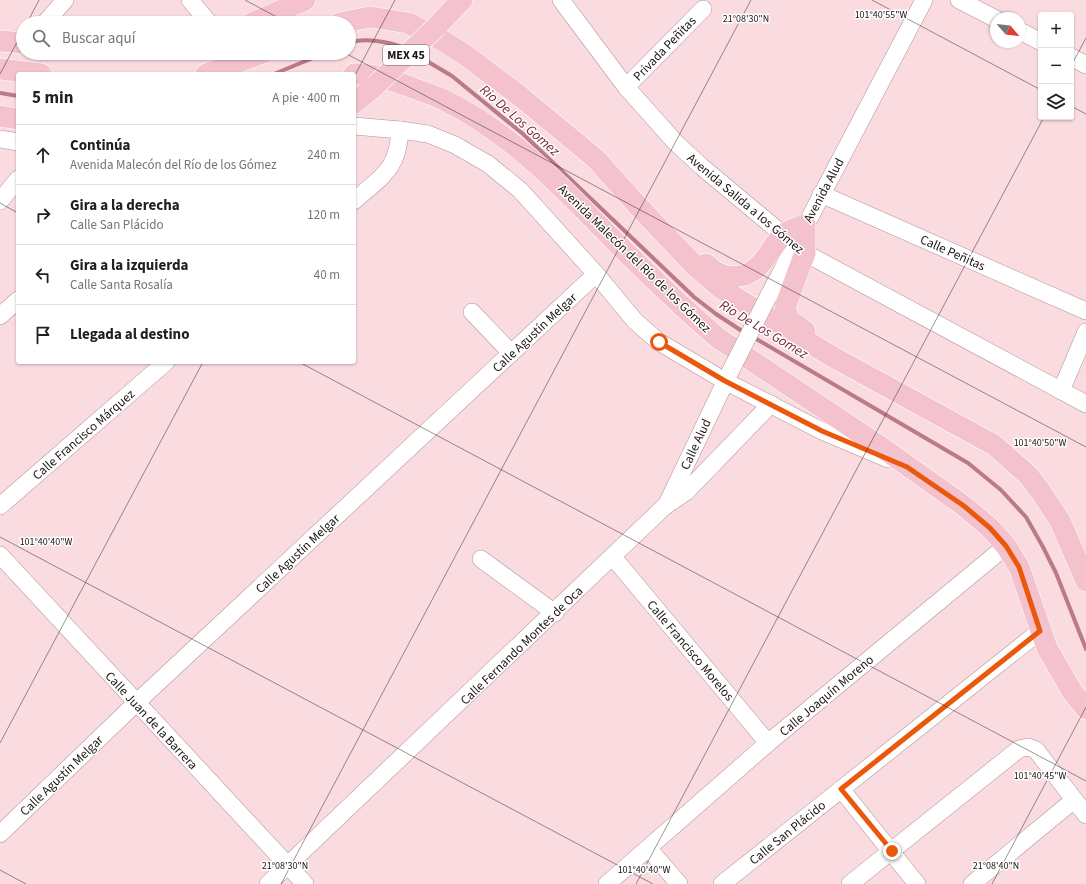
<!DOCTYPE html>
<html lang="es">
<head>
<meta charset="utf-8">
<style>
	:root { --surface:#fff; --page:#f2f2f2; --text:#202124; --muted:#757577; --line:#e0e0e0 }
	body { margin:0; font-family:"Source Sans 3",sans-serif; background:var(--page); color:var(--text) }
	.controls { position:absolute; right:12px; top:12px; display:grid; overflow:hidden; border-radius:4px; box-shadow:0 1px 3px #0004 }
	.controls button { width:36px; height:36px; display:grid; place-items:center; padding:0; border:0; border-bottom:1px solid var(--line); background:var(--surface); color:var(--text); font:20px sans-serif }
	.compass { position:absolute; left:990px; top:12px; width:36px; height:36px; border-radius:50%; background:var(--surface); box-shadow:0 1px 3px #0004; rotate:118deg }
	.stop { position:absolute; width:12px; height:12px; margin:-9px; border:3px solid #ea580c; border-radius:50%; background:#fff }
	.stop.end { background:#ea580c; border-color:#fff; box-shadow:0 1px 4px #0008 }
	.list { margin:0; padding:0; list-style:none }
	h2 { display:flex; justify-content:space-between; align-items:center; height:52px; margin:0; padding:0 16px; font-size:17px }
	h2 small { font-size:13px; font-weight:400; color:var(--muted) }
	.list li { display:grid; grid-template-columns:26px 1fr auto; gap:12px; align-items:center; box-sizing:border-box; height:60px; padding:0 16px; border-top:1px solid var(--line) }
	.list b { display:block; font-size:15px; white-space:nowrap }
	.list p { margin:0; font-size:13px; white-space:nowrap; color:var(--muted) }
	.list em { font-size:13px; font-style:normal; color:var(--muted) }
	.icon { flex:none; width:22px; height:22px; fill:none; stroke:currentColor; stroke-width:2; stroke-linecap:round; stroke-linejoin:round }
	.map { position:relative; flex:none; width:1086px; height:884px; overflow:hidden }
	.search { position:absolute; background:var(--surface); box-shadow:0 1px 3px #0004; left:16px; top:16px; width:340px; height:44px; display:flex; align-items:center; gap:10px; box-sizing:border-box; padding:0 14px; border-radius:22px; color:var(--muted); font-size:15px }
	.panel { position:absolute; background:var(--surface); box-shadow:0 1px 3px #0004; left:16px; top:72px; width:340px; height:292px; border-radius:4px }
	.map>svg:first-child { display:block }
	.lines { fill:none; stroke-linecap:round; stroke-linejoin:round }
	.stream { stroke:#ba7a88; stroke-width:4 }
	.minor-casing { stroke:#af9398; stroke-width:18 }
	.major-casing { stroke:#fff; stroke-width:22 }
	.minor { stroke:#fff; stroke-width:17 }
	.major { stroke:#f3c2cd; stroke-width:21 }
	.minor-bridge-casing { stroke:#af9398; stroke-width:18; stroke-linecap:butt }
	.major-bridge-casing { stroke:#fff; stroke-width:22; stroke-linecap:butt }
	.minor-bridge { stroke:#fff; stroke-width:17 }
	.major-bridge { stroke:#f3c2cd; stroke-width:21 }
	.route { stroke:#ea580c; stroke-width:5 }
	.ticks { fill:none; stroke:#1e1416; stroke-width:1; stroke-opacity:0.45 }
	.labels { text-anchor:middle; stroke-width:3; stroke-linejoin:round; paint-order:stroke }
	.shield { fill:#fff; stroke:#625a5c; stroke-width:1 }
	.shield-label { font-size:12px; font-weight:bold; fill:#1e1416 }
	.street-label { font-size:13px; fill:#1e1416; stroke:#fff }
	.water-label { font-size:14px; font-style:italic; fill:#782940; stroke:#fff }
	.ticks-label { font-size:10px; text-anchor:middle; fill:#1e1416; stroke:#fff; stroke-width:3; stroke-linejoin:round; paint-order:stroke }
</style>
</head>
<body>
<div class="map">
<svg width="1086" height="884" viewBox="0 0 1086 884">
	<rect width="100%" height="100%" fill="#f9dbe0"/>
	<g class="lines">
		<g class="stream">
			<path d="M349 43C363 37 391 42 404 48"/>
			<path d="M415 54 452 76 523 134 694 297 716 314 745 333"/>
			<path d="M274 74 325 53"/>
			<path d="M0 93 18 96"/>
			<path d="M753 337 968 463 1001 490 1026 517 1043 547 1056 573 1086 649"/>
		</g>
		<g class="minor-casing">
			<g id="minor">
				<path d="M190 0 209 23"/>
				<path d="M561 0 626 87 676 143 702 167 805 253 1086 404"/>
				<path d="M959 0 996 19"/>
				<path d="M45 23 65 0"/>
				<path d="M1020 31 1041 42"/>
				<path d="M1071 57 1086 65"/>
				<path d="M626 87 703 9"/>
				<path d="M354 126 400 130 428 134 455 145 488 164 520 190 596 274 635 321 659 342 725 381 822 431 888 459"/>
				<path d="M0 139 18 142"/>
				<path d="M821 194 1086 311"/>
				<path d="M0 201 18 179"/>
				<path d="M354 201C382 176 398 170 400 130"/>
				<path d="M768 297 924 0"/>
				<path d="M472 312 511 353"/>
				<path d="M0 316 18 300"/>
				<path d="M1061 391 1086 332"/>
				<path d="M0 506 166 362"/>
				<path d="M666 506 729 374"/>
				<path d="M0 555 305 884"/>
				<path d="M613 557 768 743"/>
				<path d="M481 559 555 613"/>
				<path d="M841 789 917 884"/>
				<path d="M0 834 136 703 596 274"/>
				<path d="M649 849 679 884"/>
				<path d="M268 884 665 506 686 492 771 404"/>
				<path d="M607 884 768 743 1006 546"/>
				<path d="M722 884 1040 631"/>
				<path d="M850 884 1019 749 1028 747 1036 750 1086 815"/>
				<path d="M972 884 1074 800"/>
			</g>
		</g>
		<g class="major-casing">
			<g id="major">
				<path d="M252 23 305 0"/>
				<path d="M340 23 370 17 408 23 438 38 464 54 521 97 596 159 638 206 694 265 722 289 833 357 994 445 1028 475 1041 492 1060 521 1086 581"/>
				<path d="M437 26 462 0"/>
				<path d="M0 41 23 43"/>
				<path d="M0 69 41 74"/>
				<path d="M206 74 263 53"/>
				<path d="M354 74C374 73 394 81 413 88 423 92 434 95 444 100 497 126 541 166 582 208 626 253 671 298 718 338L884 449 964 506 990 528 1006 546 1019 567 1047 648 1073 693 1086 709"/>
				<path d="M354 103 376 85"/>
				<path d="M0 116 18 119"/>
				<path d="M706 264C725 282 748 281 764 260 771 252 775 242 783 235 788 230 798 228 805 225V253L785 307 789 320 805 331"/>
			</g>
		</g>
		<use href="#minor" class="minor"/>
		<use href="#major" class="major"/>
		<g class="minor-bridge-casing">
			<path id="minor-bridge" d="M729 374 768 297"/>
		</g>
		<g class="major-bridge-casing">
			<path id="major-bridge" d="M376 85 437 26"/>
		</g>
		<use href="#minor-bridge" class="minor-bridge"/>
		<use href="#major-bridge" class="major-bridge"/>
	</g>
	<g class="lines">
		<path class="route" d="M659 342 725 381 822 431 907 467 964 506 990 528 1006 546 1019 567 1040 631 841 789 892 851"/>
	</g>
	<path class="ticks" d="M245 0 288 23M872 0 1041 90M27 23 39 0M345 53 1086 447M1071 66 1086 38M0 74 23 31M354 77 395 0M1071 106 1086 114M0 203 18 213M299 362 1086 781M0 537 653 884M0 743 203 362M0 870 26 884M281 884 751 0M636 884 1044 117M992 884 1086 707"/>
	<g class="labels">
		<rect class="shield" x="383" y="45" width="46" height="20" rx="3"/>
		<g class="shield-label">
			<text x="406" y="59">MEX 45</text>
		</g>
		<g class="street-label">
			<text transform="translate(664 48) rotate(-46)" y="5">Privada Peñitas</text>
			<text transform="translate(823 190) rotate(-62)" y="5">Avenida Alud</text>
			<text transform="translate(746 203) rotate(40)" y="5">Avenida Salida a los Gómez</text>
			<text transform="translate(953 252) rotate(24)" y="5">Calle Peñitas</text>
			<text transform="translate(635 258) rotate(44)" y="5">Avenida Malecón del Río de los Gómez</text>
			<text transform="translate(534 332) rotate(-43)" y="5">Calle Agustín Melgar</text>
			<text transform="translate(83 434) rotate(-41)" y="5">Calle Francisco Márquez</text>
			<text transform="translate(695 444) rotate(-65)" y="5">Calle Alud</text>
			<text transform="translate(297 553) rotate(-43)" y="5">Calle Agustín Melgar</text>
			<text transform="translate(521 645) rotate(-44)" y="5">Calle Fernando Montes de Oca</text>
			<text transform="translate(691 650) rotate(50)" y="5">Calle Francisco Morelos</text>
			<text transform="translate(826 695) rotate(-40)" y="5">Calle Joaquín Moreno</text>
			<text transform="translate(152 720) rotate(47)" y="5">Calle Juan de la Barrera</text>
			<text transform="translate(61 775) rotate(-44)" y="5">Calle Agustín Melgar</text>
			<text transform="translate(787 832) rotate(-39)" y="5">Calle San Plácido</text>
		</g>
		<g class="water-label">
			<text transform="translate(520 120) rotate(41)" y="5">Rio De Los Gomez</text>
			<text transform="translate(764 329) rotate(31)" y="5">Rio De Los Gomez</text>
		</g>
	</g>
	<g class="ticks-label">
		<text x="881" y="18">101°40'55"W</text>
		<text x="746" y="22">21°08'30"N</text>
		<text x="1040" y="446">101°40'50"W</text>
		<text x="46" y="545">101°40'40"W</text>
		<text x="1040" y="779">101°40'45"W</text>
		<text x="285" y="869">21°08'30"N</text>
		<text x="996" y="869">21°08'40"N</text>
		<text x="644" y="873">101°40'40"W</text>
	</g>
</svg>
<div class="controls">
<button>+</button>
<button>−</button>
<button><svg class="icon" aria-label="layers" viewBox="0 0 24 24"><path d="M12 4l9 5-9 5-9-5zM3 14l9 5 9-5"/></svg></button>
</div>
<svg class="compass" viewBox="-18 -18 36 36"><path d="M0-13l5 13h-10z" fill="#e53935"/><path d="M0 13l5-13h-10z" fill="#757577"/></svg>
<div class="stop" style="left:659px;top:342px"></div>
<div class="stop end" style="left:892px;top:851px"></div>
<div class="search"><svg class="icon" aria-label="search" viewBox="0 0 24 24"><circle cx="10" cy="10" r="6"/><path d="M15 15l6 6"/></svg>Buscar aquí</div>
<section class="panel">
<h2>5 min<small>A pie · 400 m</small></h2>
<ul class="list">
<li><svg class="icon" aria-label="ahead" viewBox="0 0 24 24"><path d="M12 20V5M6 11l6-6 6 6"/></svg><div><b>Continúa</b><p>Avenida Malecón del Río de los Gómez</p></div><em>240 m</em></li>
<li><svg class="icon" aria-label="right" viewBox="0 0 24 24"><path d="M7 20v-9h11M14 6l5 5-5 5"/></svg><div><b>Gira a la derecha</b><p>Calle San Plácido</p></div><em>120 m</em></li>
<li><svg class="icon" aria-label="left" viewBox="0 0 24 24"><path d="M17 20v-9H6M10 6l-5 5 5 5"/></svg><div><b>Gira a la izquierda</b><p>Calle Santa Rosalía</p></div><em>40 m</em></li>
<li><svg class="icon" aria-label="arrive" viewBox="0 0 24 24"><path d="M6 21V4h12l-3 4 3 4H6"/></svg><div><b>Llegada al destino</b></div></li>
</ul>
</section>
</div>
</body>
</html>
